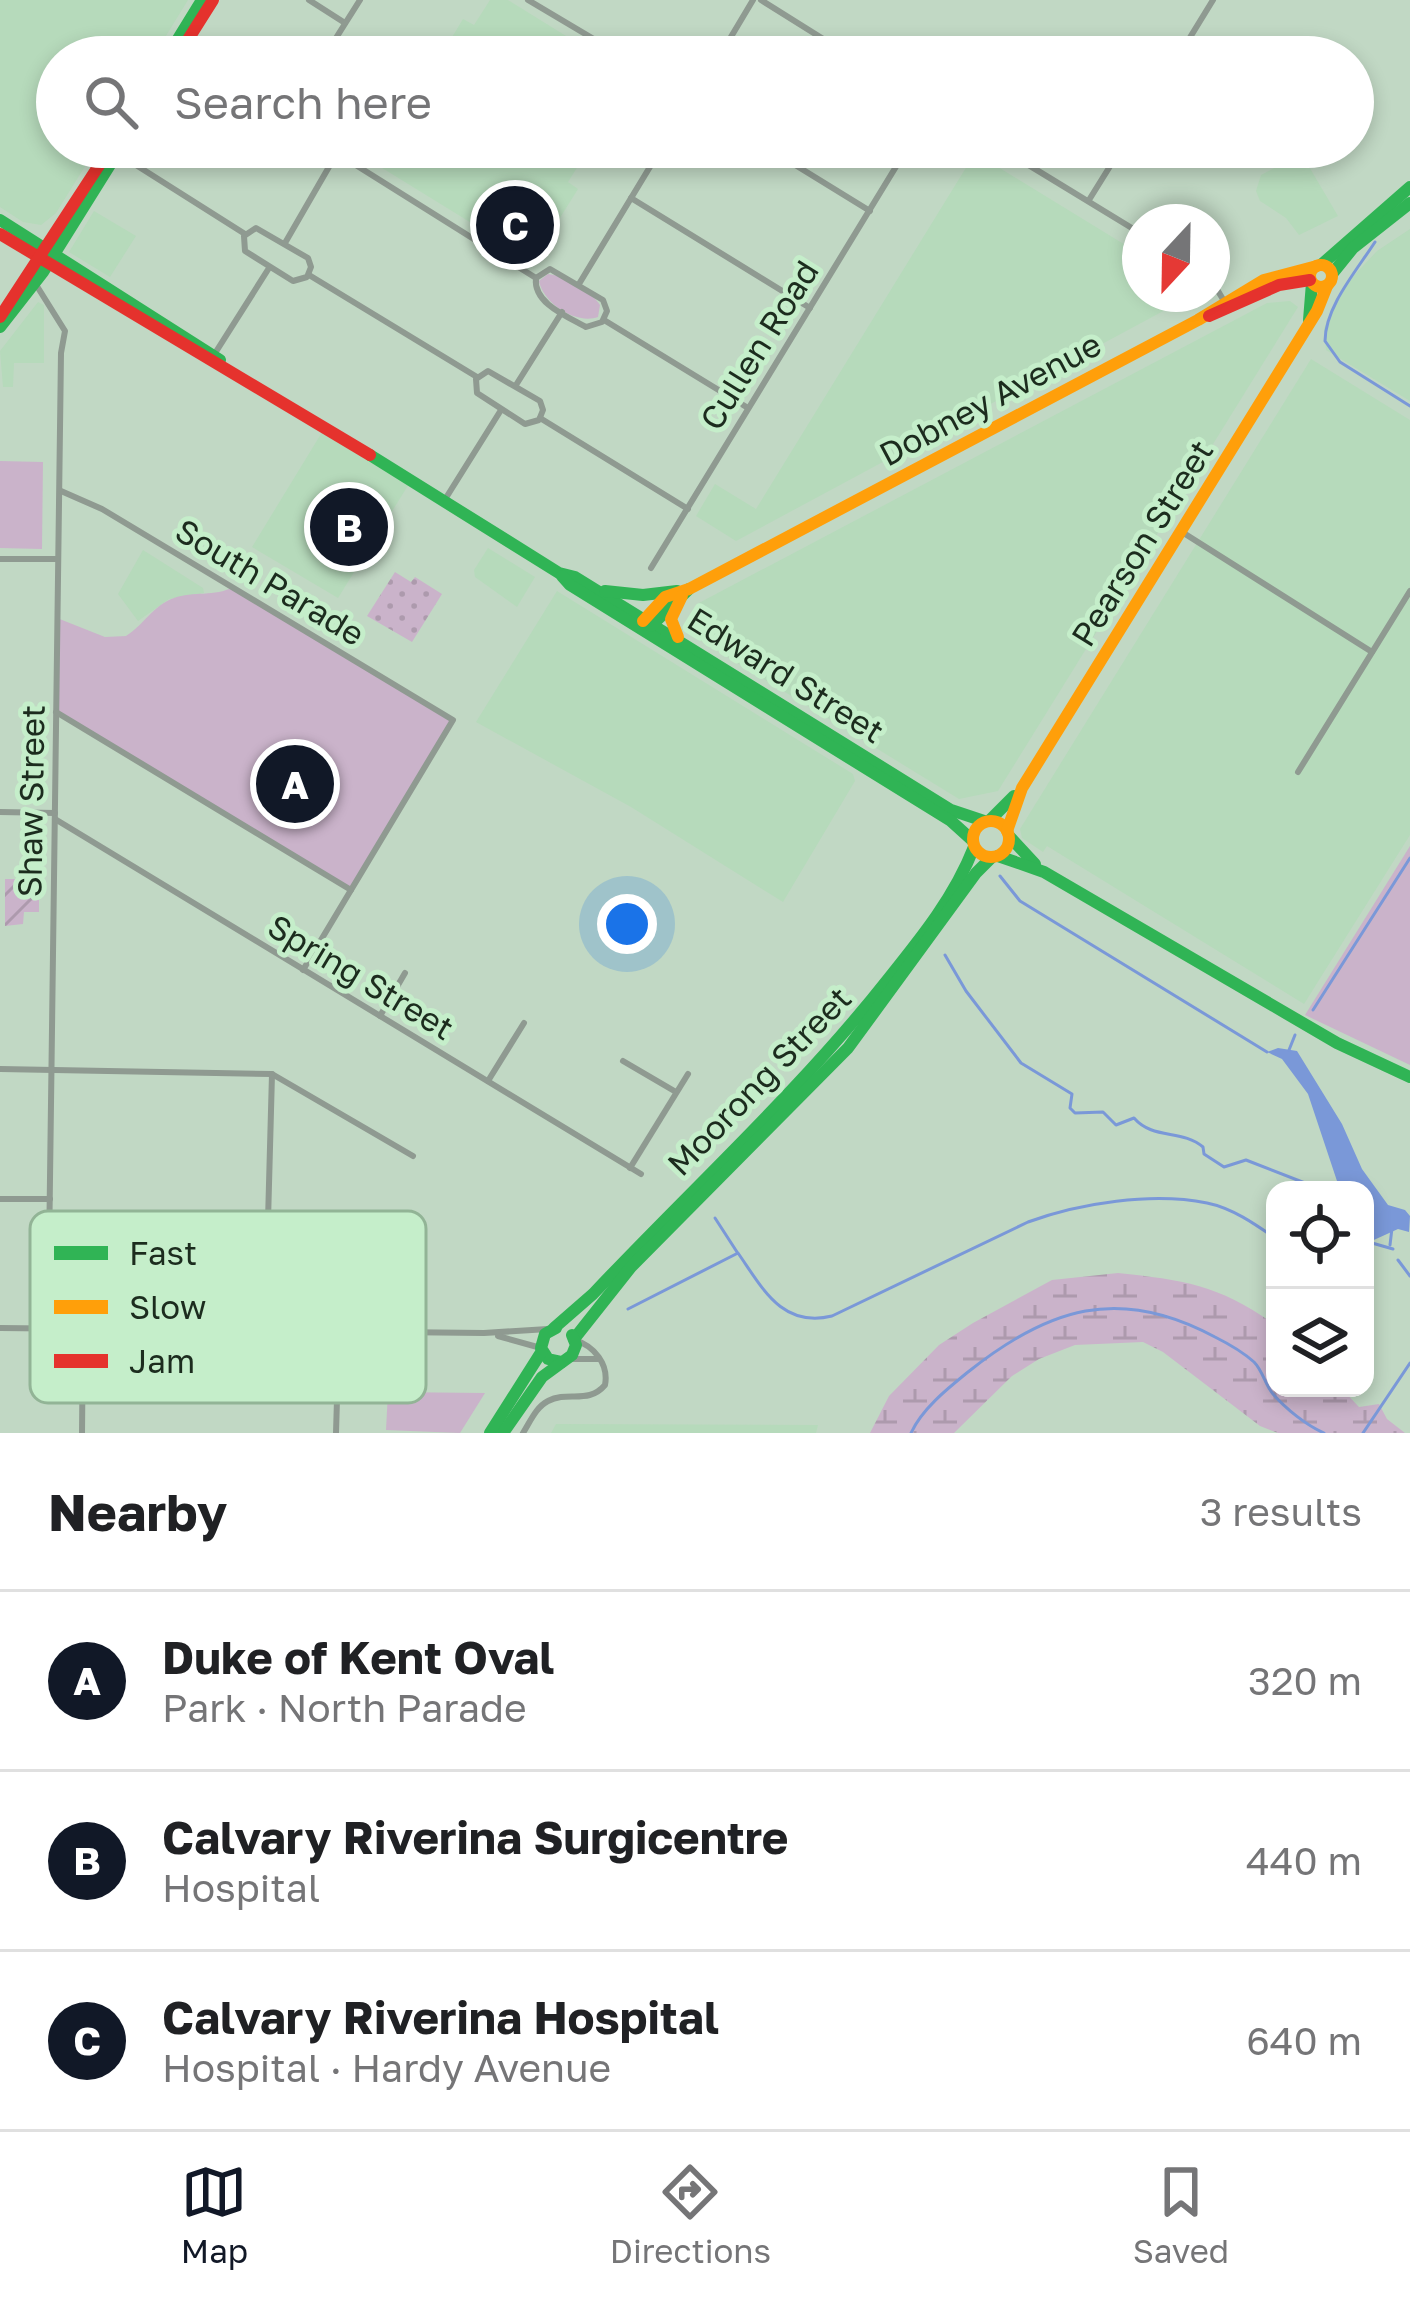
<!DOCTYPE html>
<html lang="en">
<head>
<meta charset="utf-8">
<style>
	:root { --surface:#fff; --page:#f6f6f6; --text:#202124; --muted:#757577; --line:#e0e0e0; --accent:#111827 }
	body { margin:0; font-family:"Golos Text",sans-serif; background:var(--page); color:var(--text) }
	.controls { position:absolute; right:36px; bottom:36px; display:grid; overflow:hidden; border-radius:24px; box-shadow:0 6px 18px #0003 }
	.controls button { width:108px; height:108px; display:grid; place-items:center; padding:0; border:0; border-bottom:3px solid var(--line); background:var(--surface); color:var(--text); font:60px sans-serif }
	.compass { position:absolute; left:1122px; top:204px; width:108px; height:108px; border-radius:50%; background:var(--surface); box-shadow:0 6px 18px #0003; rotate:202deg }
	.you { position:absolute; left:627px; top:924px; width:42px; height:42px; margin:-30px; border:9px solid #fff; border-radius:50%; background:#1a73e8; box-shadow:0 0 0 18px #1a73e833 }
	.badge { display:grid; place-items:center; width:78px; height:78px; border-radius:50%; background:var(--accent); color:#fff; font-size:39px; font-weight:700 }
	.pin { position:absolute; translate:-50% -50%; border:6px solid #fff; box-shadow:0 3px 12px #0006 }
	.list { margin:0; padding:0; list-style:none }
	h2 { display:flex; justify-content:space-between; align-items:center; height:156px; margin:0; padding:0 48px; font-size:51px }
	h2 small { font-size:39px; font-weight:400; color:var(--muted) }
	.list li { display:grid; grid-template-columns:78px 1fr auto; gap:36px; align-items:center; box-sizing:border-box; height:180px; padding:0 48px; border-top:3px solid var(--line) }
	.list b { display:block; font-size:45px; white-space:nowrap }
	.list p { margin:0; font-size:39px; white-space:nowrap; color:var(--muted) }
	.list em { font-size:39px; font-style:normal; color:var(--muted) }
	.icon { flex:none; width:66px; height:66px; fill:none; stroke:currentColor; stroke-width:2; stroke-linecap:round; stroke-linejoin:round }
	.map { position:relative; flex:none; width:1410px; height:1433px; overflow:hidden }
	.search { position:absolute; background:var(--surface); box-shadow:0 6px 18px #0003; left:36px; right:36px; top:36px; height:132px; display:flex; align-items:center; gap:30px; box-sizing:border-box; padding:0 42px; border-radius:66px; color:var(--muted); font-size:45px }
	.sheet { height:696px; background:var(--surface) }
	nav { display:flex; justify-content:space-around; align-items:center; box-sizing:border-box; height:168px; border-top:3px solid var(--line); background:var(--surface); font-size:33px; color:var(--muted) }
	nav a { display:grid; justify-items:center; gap:6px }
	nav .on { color:var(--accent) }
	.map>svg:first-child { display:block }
	.built { fill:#b6dabb }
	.grass { fill:url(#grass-dots) }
	.wetland { fill:url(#wetland-marsh) }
	.park { fill:#cab3ca }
	.garden { fill:url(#garden-furrows) }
	.water { fill:#7a98d8 }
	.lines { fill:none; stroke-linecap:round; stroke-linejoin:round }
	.stream { stroke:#7a98d8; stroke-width:3 }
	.street { stroke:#8f9a91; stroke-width:6 }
	.fast { stroke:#30b455; stroke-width:12 }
	.slow { stroke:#ff9f0a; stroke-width:12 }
	.jam { stroke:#e5322d; stroke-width:12 }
	.labels { text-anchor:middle; stroke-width:10; stroke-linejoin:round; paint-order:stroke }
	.street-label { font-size:33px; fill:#1c2c1e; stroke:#c5eeca }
	.key { fill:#c5eeca; stroke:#92b496; stroke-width:3 }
	.key-label { font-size:33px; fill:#1c2c1e }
</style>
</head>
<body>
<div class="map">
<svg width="1410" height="1433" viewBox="0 0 1410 1433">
	<defs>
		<pattern id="grass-dots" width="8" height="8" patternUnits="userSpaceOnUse" patternTransform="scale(3)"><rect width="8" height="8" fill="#cab3ca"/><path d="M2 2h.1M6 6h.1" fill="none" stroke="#ad9aad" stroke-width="1.8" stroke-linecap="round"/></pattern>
		<pattern id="wetland-marsh" width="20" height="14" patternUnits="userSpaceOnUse" patternTransform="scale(3)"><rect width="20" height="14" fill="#cab3ca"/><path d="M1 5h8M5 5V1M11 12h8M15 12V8" fill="none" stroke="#ad9aad"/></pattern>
		<pattern id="garden-furrows" width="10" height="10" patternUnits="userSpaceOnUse" patternTransform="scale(3)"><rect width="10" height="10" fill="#cab3ca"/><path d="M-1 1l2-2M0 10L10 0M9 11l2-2" fill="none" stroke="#ad9aad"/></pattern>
	</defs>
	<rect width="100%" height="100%" fill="#c1d8c4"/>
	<g class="built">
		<path d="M0 0H188L153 57H57V147H97L56 213 41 225 23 222 0 207Z"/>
		<path d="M490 0H508L600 57H440L463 19 474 25Z"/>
		<path d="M348 147H590L568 182 578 189 533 261Z"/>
		<path d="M975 153 1140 254V294H1195L736 541 696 516 715 484 756 509Z"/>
		<path d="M1293 158H1304L1338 216 1299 235 1286 218 1260 201 1256 191 1261 175Z"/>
		<path d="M94 211 136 236 110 277 69 252Z"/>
		<path d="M1410 229V401L1326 350 1324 328 1347 283 1377 251Z"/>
		<path d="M1290 301 1298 307 998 791 959 799 682 629 697 604 1267 303Z"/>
		<path d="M38 302 44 305V363H14L13 387H3L0 351Z"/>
		<path d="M1311 359 1410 420V835L1304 1004 1047 846 1043 852 1022 838 1020 829Z"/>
		<path d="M324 429 409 484 338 598 252 547Z"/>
		<path d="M488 548 535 577 517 607 475 577 474 570Z"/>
		<path d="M143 550 203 588 204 593 169 599 138 621 118 594Z"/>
		<path d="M557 591 853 774 855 781 783 902 631 807 476 722Z"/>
		<path d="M556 1424 818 1425 816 1433H551Z"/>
	</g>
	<path class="grass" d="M395 572 411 582 415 577 442 594 412 642 367 616Z"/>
	<path class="wetland" d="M1118 1273C1184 1280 1220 1285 1275 1325V1388H1341L1359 1407 1379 1404 1387 1419 1405 1433H1278L1260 1426 1163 1352 1143 1342 1075 1345 1039 1359 1012 1376 954 1433H870L889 1396 939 1345 973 1323 1052 1280Z"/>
	<g class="park">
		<path d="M548 274C566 276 590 290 600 305L598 317C576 325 543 303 539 281Z"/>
		<path d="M0 461 43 462 42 549 0 548Z"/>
		<path d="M233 587 453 720 351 890 56 712 57 618 105 637 126 636C144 625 152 606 174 598 193 591 215 597 233 587Z"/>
		<path d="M1410 846V1065L1305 1015Z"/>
		<path d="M388 1392 485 1393 460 1433 386 1430Z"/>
	</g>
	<path class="garden" d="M5 879H39V912H24L23 924 5 926Z"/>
	<path class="water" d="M1278 1048 1297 1051 1342 1124 1362 1169 1388 1205 1405 1210 1410 1216 1409 1232 1398 1229 1365 1244V1190H1340L1308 1094 1282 1059 1267 1052Z"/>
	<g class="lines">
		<g class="stream">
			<path d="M1375 242C1357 270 1325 307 1325 341L1340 362 1410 406"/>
			<path d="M1000 876 1020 901 1267 1052"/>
			<path d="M945 955 966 991 1021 1063 1072 1094 1070 1108 1075 1113 1103 1112 1116 1125 1134 1118C1153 1140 1182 1129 1203 1147L1204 1154 1224 1167 1246 1160 1323 1190"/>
			<path d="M1313 1010 1410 858"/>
			<path d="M1289 1050 1295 1035"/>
			<path d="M715 1218 737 1252"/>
			<path d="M1365 1241 1393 1249"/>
			<path d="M1390 1245 1392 1228"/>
			<path d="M1398 1260 1410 1276"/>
			<path d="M628 1309 738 1253C763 1289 782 1328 832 1316L1028 1222C1080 1203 1152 1192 1207 1203 1232 1208 1255 1224 1275 1238"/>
			<path d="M911 1433C922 1409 947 1389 968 1372 1048 1308 1119 1285 1215 1337 1227 1343 1244 1353 1254 1362 1263 1371 1265 1385 1273 1394 1286 1409 1306 1425 1324 1433"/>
			<path d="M1363 1433 1410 1363"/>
		</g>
		<g class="street">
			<path d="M309 0 345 23"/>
			<path d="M528 0 624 57"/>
			<path d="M761 0 852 57"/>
			<path d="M324 57 360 0"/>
			<path d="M719 57 753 0"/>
			<path d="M1178 57 1213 0"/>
			<path d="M327 147 536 278"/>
			<path d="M766 147 870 211"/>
			<path d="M999 147 1140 233"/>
			<path d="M117 153 245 234"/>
			<path d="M631 198 810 308"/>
			<path d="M1089 200 1122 147"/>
			<path d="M256 228 308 258 311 267 307 277 293 281 245 251 244 236Z"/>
			<path d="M285 243 337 153"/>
			<path d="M550 269 603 300 607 311 602 322 586 327C566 316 533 303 536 278Z"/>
			<path d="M309 275 477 377"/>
			<path d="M1212 281 1227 306"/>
			<path d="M35 283 65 331 61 353 48 1329"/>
			<path d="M579 284 662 147"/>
			<path d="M604 320 748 408"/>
			<path d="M212 358 269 268"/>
			<path d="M488 371 540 401 543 410 539 420 525 424 477 393 476 379Z"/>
			<path d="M516 385 562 312"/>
			<path d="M540 418 688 509"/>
			<path d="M61 491 102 509 453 720 303 970"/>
			<path d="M444 501 501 410"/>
			<path d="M1182 532 1372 652"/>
			<path d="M0 559H57"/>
			<path d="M651 568 908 147"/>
			<path d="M56 712 351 890"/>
			<path d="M1298 772 1410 591"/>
			<path d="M0 812 55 813"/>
			<path d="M55 819 641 1174"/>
			<path d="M380 1016 405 973"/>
			<path d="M623 1061 676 1092"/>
			<path d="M0 1069 272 1074 413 1156"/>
			<path d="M488 1081 524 1023"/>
			<path d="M630 1168 688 1074"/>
			<path d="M0 1199H50"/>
			<path d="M0 1328 484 1333 548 1329"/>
			<path d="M265 1331 272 1074"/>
			<path d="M498 1336 541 1348"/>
			<path d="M573 1359H599"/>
			<path d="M82 1433 83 1329"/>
			<path d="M336 1433 339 1332"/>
			<path d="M523 1433C530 1422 536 1407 548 1401 568 1390 588 1405 605 1385 609 1364 594 1346 575 1340"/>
		</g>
		<g class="fast">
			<path d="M167 57 202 0"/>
			<path d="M0 220 220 360"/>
			<path d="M1321 265 1410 187"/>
			<path d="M1332 274 1353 248 1410 203"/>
			<path d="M1309 320 1312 283"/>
			<path d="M0 327 43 272 121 147"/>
			<path d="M370 455 559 573 575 577 951 810 984 821"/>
			<path d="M562 576 570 585 951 821 972 840"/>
			<path d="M605 591 643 595 677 591"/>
			<path d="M651 626 689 589"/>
			<path d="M990 820 1014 796"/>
			<path d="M1009 836 1035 864"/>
			<path d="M998 856 1044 872 1337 1043 1410 1077"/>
			<path d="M554 1328 593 1294C692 1189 800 1091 889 978 922 937 955 896 974 847"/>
			<path d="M556 1328 545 1334 541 1348 548 1359 562 1362"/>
			<path d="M574 1339 631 1267 848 1048 976 873 992 857"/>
			<path d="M490 1433 542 1351"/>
			<path d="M503 1433 542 1377 572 1355 576 1345 572 1335"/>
		</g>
		<g class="slow">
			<circle cx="1321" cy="276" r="11"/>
			<path d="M643 621 665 597 689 589 1198 320 1264 280 1317 266"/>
			<path d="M678 637 671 619 682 596"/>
			<circle cx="991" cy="839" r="18"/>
			<path d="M1007 831 1022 788 1317 311 1327 286"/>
		</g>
		<g class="jam">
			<path d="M177 57 213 0"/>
			<path d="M0 234 370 455"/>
			<path d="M1209 316 1279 285 1310 280"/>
			<path d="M0 317 111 147"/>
		</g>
	</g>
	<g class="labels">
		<g class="street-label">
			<text transform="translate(759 345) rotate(-58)" y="12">Cullen Road</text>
			<text transform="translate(990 399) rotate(-28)" y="12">Dobney Avenue</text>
			<text transform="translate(1142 543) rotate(-58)" y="12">Pearson Street</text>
			<text transform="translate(270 582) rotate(31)" y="12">South Parade</text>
			<text transform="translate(786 675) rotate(32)" y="12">Edward Street</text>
			<text transform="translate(31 801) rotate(-89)" y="12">Shaw Street</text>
			<text transform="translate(361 977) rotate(31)" y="12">Spring Street</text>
			<text transform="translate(759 1081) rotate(-46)" y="12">Moorong Street</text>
		</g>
	</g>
	<rect x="30" y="1211" width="396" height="192" rx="18" class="key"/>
	<rect x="54" y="1246" width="54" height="14" fill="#30b455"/>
	<rect x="54" y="1300" width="54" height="14" fill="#ff9f0a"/>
	<rect x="54" y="1354" width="54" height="14" fill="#e5322d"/>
	<g class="key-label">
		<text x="129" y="1265">Fast</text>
		<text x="129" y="1319">Slow</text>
		<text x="129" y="1373">Jam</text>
	</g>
</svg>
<div class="controls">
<button><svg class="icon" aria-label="locate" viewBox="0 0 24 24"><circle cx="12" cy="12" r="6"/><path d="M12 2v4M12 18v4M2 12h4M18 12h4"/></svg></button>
<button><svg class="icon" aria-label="layers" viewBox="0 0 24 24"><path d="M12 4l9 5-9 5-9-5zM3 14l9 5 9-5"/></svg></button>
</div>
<svg class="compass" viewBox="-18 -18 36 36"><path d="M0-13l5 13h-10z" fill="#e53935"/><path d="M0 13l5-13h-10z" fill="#757577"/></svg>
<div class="you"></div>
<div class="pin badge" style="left:295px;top:784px">A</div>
<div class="pin badge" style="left:349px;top:527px">B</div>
<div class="pin badge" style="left:515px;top:225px">C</div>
<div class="search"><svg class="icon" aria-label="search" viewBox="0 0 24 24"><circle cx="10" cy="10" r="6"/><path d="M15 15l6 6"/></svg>Search here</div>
</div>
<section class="sheet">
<h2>Nearby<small>3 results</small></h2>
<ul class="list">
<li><span class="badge">A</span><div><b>Duke of Kent Oval</b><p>Park · North Parade</p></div><em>320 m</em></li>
<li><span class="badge">B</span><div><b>Calvary Riverina Surgicentre</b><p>Hospital</p></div><em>440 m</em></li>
<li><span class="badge">C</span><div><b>Calvary Riverina Hospital</b><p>Hospital · Hardy Avenue</p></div><em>640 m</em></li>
</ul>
</section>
<nav>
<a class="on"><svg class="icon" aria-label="map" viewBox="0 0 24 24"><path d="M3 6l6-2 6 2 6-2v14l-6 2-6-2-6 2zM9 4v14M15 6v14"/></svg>Map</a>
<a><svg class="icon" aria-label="directions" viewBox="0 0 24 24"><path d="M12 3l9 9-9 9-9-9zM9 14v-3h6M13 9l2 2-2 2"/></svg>Directions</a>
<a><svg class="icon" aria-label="saved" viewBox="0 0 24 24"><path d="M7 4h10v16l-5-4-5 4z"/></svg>Saved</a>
</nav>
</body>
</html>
